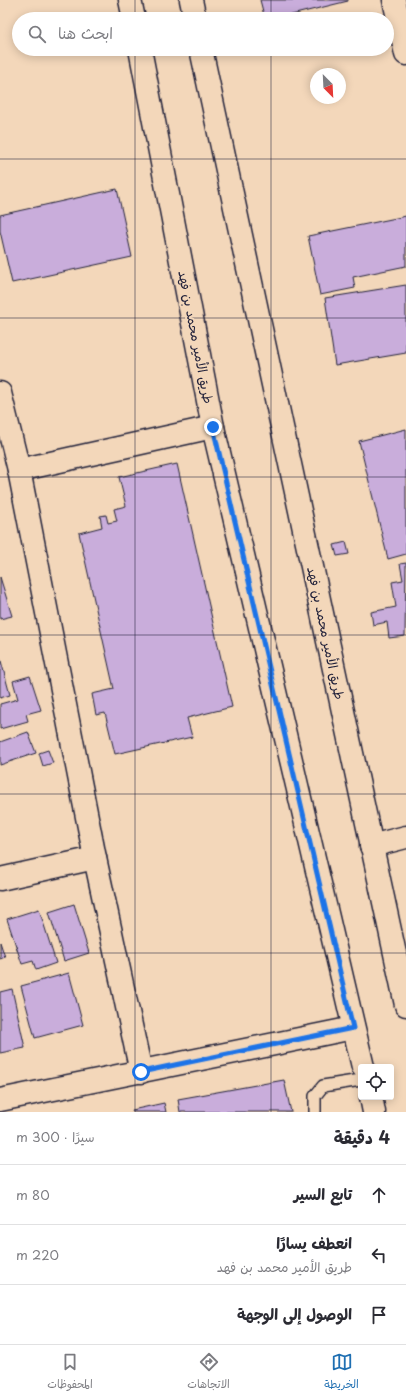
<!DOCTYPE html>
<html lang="ar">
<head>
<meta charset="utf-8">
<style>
	:root { --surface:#fff; --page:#f2f2f3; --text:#2b2b33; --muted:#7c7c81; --line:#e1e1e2; --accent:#1f6fb2 }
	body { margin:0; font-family:"Playpen Sans","Playpen Sans Arabic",sans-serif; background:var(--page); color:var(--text); direction:rtl }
	.controls { position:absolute; right:12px; bottom:12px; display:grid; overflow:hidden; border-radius:4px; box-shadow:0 2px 10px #0003 }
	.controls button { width:36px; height:36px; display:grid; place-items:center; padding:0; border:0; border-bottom:1px solid var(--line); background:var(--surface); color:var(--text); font:20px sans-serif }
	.compass { position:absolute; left:310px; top:68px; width:36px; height:36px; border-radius:50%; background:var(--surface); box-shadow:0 2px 10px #0003; rotate:156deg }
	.stop { position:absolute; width:12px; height:12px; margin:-9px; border:3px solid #1a73e8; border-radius:50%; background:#fff }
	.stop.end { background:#1a73e8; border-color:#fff; box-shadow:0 1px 4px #0008 }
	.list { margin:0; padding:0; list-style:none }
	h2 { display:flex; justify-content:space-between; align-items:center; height:52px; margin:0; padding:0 16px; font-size:17px }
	h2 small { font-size:13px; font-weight:400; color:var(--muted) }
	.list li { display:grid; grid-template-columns:26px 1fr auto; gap:12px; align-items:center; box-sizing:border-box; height:60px; padding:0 16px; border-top:1px solid var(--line) }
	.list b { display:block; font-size:15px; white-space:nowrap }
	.list p { margin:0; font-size:13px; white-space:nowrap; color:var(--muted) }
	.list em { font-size:13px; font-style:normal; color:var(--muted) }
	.icon { flex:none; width:22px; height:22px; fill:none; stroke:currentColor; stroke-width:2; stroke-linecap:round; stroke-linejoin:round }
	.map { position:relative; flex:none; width:406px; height:1112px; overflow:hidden; direction:ltr }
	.search { position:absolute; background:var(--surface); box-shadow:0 2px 10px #0003; left:12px; right:12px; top:12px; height:44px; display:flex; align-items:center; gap:10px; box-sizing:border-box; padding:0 14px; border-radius:22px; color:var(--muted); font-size:15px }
	.sheet { height:232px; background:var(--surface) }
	nav { display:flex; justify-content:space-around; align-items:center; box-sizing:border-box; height:56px; border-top:1px solid var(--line); background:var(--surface); font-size:11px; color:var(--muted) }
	nav a { display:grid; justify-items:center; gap:2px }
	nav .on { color:var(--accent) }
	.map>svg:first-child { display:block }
	.building { fill:#c9addb; stroke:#22223b }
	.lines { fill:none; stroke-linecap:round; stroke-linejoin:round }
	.service-casing { stroke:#22223b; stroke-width:14 }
	.minor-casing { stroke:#22223b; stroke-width:25 }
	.tertiary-casing { stroke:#22223b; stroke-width:25 }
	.service { stroke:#f3d7ba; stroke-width:11 }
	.minor { stroke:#f3d7ba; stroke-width:22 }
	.tertiary { stroke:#f3d7ba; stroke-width:22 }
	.route { stroke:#1a73e8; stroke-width:5 }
	.grid { fill:none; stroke:#22223b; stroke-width:1; stroke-opacity:0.55 }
	.labels { text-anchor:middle; stroke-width:4; stroke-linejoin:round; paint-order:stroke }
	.street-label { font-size:13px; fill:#22223b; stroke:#f3d7ba }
</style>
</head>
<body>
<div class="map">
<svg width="406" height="1112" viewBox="0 0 406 1112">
	<rect width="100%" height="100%" fill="#f3d7ba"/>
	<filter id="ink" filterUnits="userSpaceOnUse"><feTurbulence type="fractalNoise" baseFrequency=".025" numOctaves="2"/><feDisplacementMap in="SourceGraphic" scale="8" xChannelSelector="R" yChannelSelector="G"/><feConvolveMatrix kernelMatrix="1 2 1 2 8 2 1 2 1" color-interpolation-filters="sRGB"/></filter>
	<g filter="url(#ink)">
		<g class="building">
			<path d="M260 0H348V1L275 19H265Z"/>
			<path d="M117 189 132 257 12 283 0 231V215Z"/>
			<path d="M406 216V266L353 277 355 288 320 295 308 236Z"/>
			<path d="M406 285V353L335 365 325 298Z"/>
			<path d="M406 429V554L388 559 359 441Z"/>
			<path d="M177 464 232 707 187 718 192 737 115 754 105 713 96 715 92 694 114 689 79 533 102 527 100 516 106 515 108 523 117 521 114 509 126 506 119 477Z"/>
			<path d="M346 542 349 554 337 556 334 545Z"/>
			<path d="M406 563 405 636 389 638 387 622 373 625 371 612 396 607 392 582 403 580 400 564Z"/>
			<path d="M0 577 12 616 0 619Z"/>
			<path d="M0 657 10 695 0 698Z"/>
			<path d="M30 676 41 710 26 714 28 721 0 729V704L18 699 13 681Z"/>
			<path d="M28 732 36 753 0 765V742Z"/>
			<path d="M48 750 53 763 43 766 39 753Z"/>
			<path d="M74 904 89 953 64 961 49 912Z"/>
			<path d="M39 909 56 963 36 970 33 961 22 964 7 919Z"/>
			<path d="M0 942 5 957 0 959Z"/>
			<path d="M69 973 83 1025 35 1038 21 986Z"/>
			<path d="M12 989 25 1048 0 1053V992Z"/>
			<path d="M284 1080 291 1112H180L178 1099Z"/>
			<path d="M164 1103 166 1112H133L132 1110Z"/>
		</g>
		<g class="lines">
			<g class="service-casing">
				<path id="service" d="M315 1112V1096L323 1086 361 1080"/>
			</g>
			<g class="minor-casing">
				<g id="minor">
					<path d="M394 0 406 54"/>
					<path d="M0 393 19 470 95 858 141 1072"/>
					<path d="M19 470 213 427"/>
					<path d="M371 846 406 837"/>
					<path d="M0 879 95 858"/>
					<path d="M0 1100 353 1028"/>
				</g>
			</g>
			<g class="tertiary-casing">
				<g id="tertiary">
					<path d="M130 0 134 19"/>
					<path d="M191 0 195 19"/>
					<path d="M140 49 213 427 363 1067"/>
					<path d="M201 49 406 1005"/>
					<path d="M371 1097 374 1112"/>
				</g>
			</g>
			<use href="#service" class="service"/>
			<use href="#minor" class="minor"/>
			<use href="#tertiary" class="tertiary"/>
		</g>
	</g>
	<g class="lines" filter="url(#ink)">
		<path class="route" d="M141 1072 353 1028 213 427"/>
	</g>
	<path class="grid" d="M135 0V19M271 0V19M135 49V1112M271 49V1112M0 159H406M0 318H406M0 477H406M0 635H406M0 794H406M0 953H406"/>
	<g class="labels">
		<g class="street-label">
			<text transform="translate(196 337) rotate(79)" y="5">طريق الأمير محمد بن فهد</text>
			<text transform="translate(326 633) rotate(78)" y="5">طريق الأمير محمد بن فهد</text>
		</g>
	</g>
</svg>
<div class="controls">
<button><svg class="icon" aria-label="locate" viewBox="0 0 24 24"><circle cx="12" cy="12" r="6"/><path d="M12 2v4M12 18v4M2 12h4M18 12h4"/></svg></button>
</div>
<svg class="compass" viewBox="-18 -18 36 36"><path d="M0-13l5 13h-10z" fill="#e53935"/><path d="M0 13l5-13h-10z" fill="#7c7c81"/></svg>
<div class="stop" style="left:141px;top:1072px"></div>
<div class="stop end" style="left:213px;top:427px"></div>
<div class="search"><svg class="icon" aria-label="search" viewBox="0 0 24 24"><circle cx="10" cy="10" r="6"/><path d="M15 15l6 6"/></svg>ابحث هنا</div>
</div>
<section class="sheet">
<h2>4 دقيقة<small>سيرًا · 300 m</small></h2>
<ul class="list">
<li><svg class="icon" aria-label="ahead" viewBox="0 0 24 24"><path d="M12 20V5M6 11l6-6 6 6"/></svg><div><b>تابع السير</b></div><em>80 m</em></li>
<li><svg class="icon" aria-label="left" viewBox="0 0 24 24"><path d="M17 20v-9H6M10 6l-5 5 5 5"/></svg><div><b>انعطف يسارًا</b><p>طريق الأمير محمد بن فهد</p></div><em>220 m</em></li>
<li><svg class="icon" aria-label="arrive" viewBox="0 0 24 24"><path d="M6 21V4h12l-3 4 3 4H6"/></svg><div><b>الوصول إلى الوجهة</b></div></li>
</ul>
</section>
<nav>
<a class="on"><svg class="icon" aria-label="map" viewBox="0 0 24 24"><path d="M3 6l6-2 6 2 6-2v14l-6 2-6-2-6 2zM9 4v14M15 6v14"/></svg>الخريطة</a>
<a><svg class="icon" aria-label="directions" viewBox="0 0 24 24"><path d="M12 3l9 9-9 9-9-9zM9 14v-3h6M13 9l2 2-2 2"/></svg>الاتجاهات</a>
<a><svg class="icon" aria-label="saved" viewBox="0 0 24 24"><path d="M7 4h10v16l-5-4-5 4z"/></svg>المحفوظات</a>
</nav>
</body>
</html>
